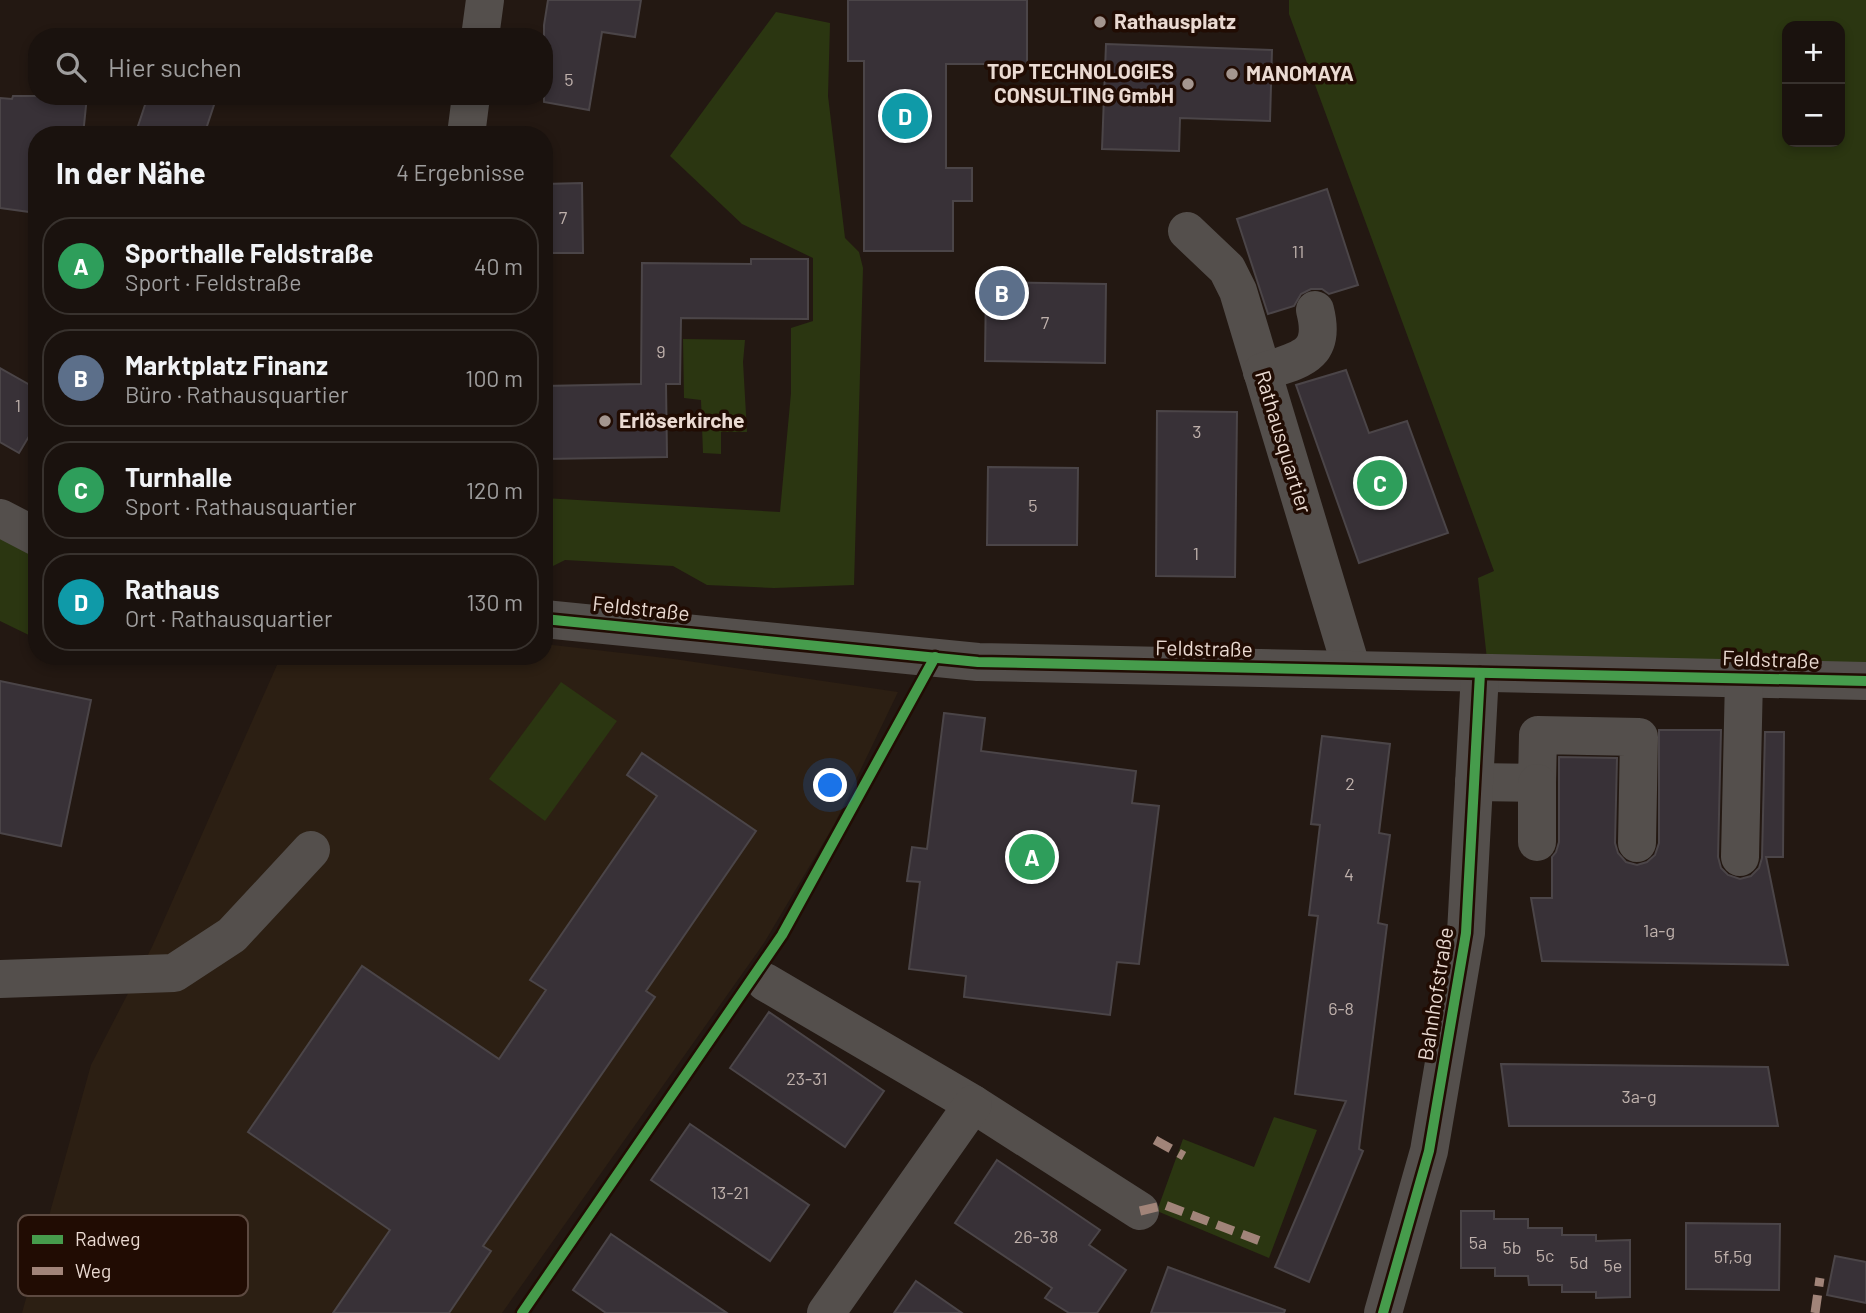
<!DOCTYPE html>
<html lang="de">
<head>
<meta charset="utf-8">
<style>
	:root { --surface:#1a120e; --page:#27201c; --text:#f1f3f6; --muted:#9f9e9e; --line:#38322e; --accent:#a4968f }
	body { margin:0; font-family:Barlow,sans-serif; background:var(--page); color:var(--text) }
	.controls { position:absolute; right:21px; top:21px; display:grid; overflow:hidden; border-radius:14px; box-shadow:0 4px 10px #0003 }
	.controls button { width:63px; height:63px; display:grid; place-items:center; padding:0; border:0; border-bottom:2px solid var(--line); background:var(--surface); color:var(--text); font:35px sans-serif }
	.you { position:absolute; left:831px; top:786px; width:24px; height:24px; margin:-18px; border:5px solid #fff; border-radius:50%; background:#1a73e8; box-shadow:0 0 0 10px #1a73e833 }
	.badge { display:grid; place-items:center; width:46px; height:46px; border-radius:50%; background:var(--accent); color:#fff; font-size:23px; font-weight:700 }
	.pin { position:absolute; translate:-50% -50%; border:4px solid #fff; box-shadow:0 2px 7px #0006 }
	.list { margin:0; padding:0; list-style:none }
	h2 { display:flex; justify-content:space-between; align-items:center; height:91px; margin:0; padding:0 28px; font-size:30px }
	h2 small { font-size:23px; font-weight:400; color:var(--muted) }
	.list li { display:grid; grid-template-columns:46px 1fr auto; gap:21px; align-items:center; box-sizing:border-box; height:98px; margin:0 14px 14px; padding:0 14px; border:2px solid var(--line); border-radius:28px }
	.list b { display:block; font-size:26px; white-space:nowrap }
	.list p { margin:0; font-size:23px; white-space:nowrap; color:var(--muted) }
	.list em { font-size:23px; font-style:normal; color:var(--muted) }
	.icon { flex:none; width:38px; height:38px; fill:none; stroke:currentColor; stroke-width:2; stroke-linecap:round; stroke-linejoin:round }
	.map { position:relative; flex:none; width:1866px; height:1313px; overflow:hidden }
	.search { position:absolute; background:var(--surface); box-shadow:0 4px 10px #0003; left:28px; top:28px; width:525px; height:77px; display:flex; align-items:center; gap:18px; box-sizing:border-box; padding:0 24px; border-radius:28px; color:var(--muted); font-size:26px }
	.panel { position:absolute; background:var(--surface); box-shadow:0 4px 10px #0003; left:28px; top:126px; width:525px; height:539px; border-radius:28px }
	.map>svg:first-child { display:block }
	.education { fill:#2c1f13 }
	.green { fill:#2b3611; fill-rule:evenodd }
	.building { fill:#383137; stroke:#4b4548; stroke-width:2 }
	.lines { fill:none; stroke-linecap:round; stroke-linejoin:round }
	.minor { stroke:#544f4c; stroke-width:38 }
	.quiet { stroke:#a18479; stroke-width:9; stroke-dasharray:18 9; stroke-linecap:butt }
	.cycleway-casing { stroke:#210c03; stroke-width:15 }
	.cycleway { stroke:#469c4c; stroke-width:10 }
	.poi-dot { fill:#a4968f; stroke:#210c03; stroke-width:2.5 }
	.labels { text-anchor:middle; stroke-width:7; stroke-linejoin:round; paint-order:stroke }
	.number-label { font-size:18px; fill:#beb0ab }
	.poi-label { font-size:21px; font-weight:bold; fill:#eadad2; stroke:#210c03; text-anchor:start }
	.street-label { font-size:21px; fill:#eadad2; stroke:#210c03 }
	.key { fill:#210c03; stroke:#5d4a41; stroke-width:2 }
	.key-label { font-size:19px; fill:#eadad2 }
</style>
</head>
<body>
<div class="map">
<svg width="1866" height="1313" viewBox="0 0 1866 1313">
	<rect width="100%" height="100%" fill="#231812"/>
	<path class="education" d="M544 644 674 659 898 692 834 825 764 943 502 1313H22L91 1065 152 947 281 656H544Z"/>
	<g class="green">
		<path d="M1289 0H1866V681L1488 668 1478 578 1494 571 1289 14ZM1787 26H1840V142H1787Z"/>
		<path d="M776 12 830 23 828 96 845 238 859 252 863 268 854 585 774 588 707 585 673 566 565 560 551 567 544 544V498L780 512 791 393V328L813 321V258L742 224 670 156Z"/>
		<path d="M683 339 745 340 743 362 747 432H721V454L703 453 701 400 684 398Z"/>
		<path d="M0 531 37 550V639L0 621Z"/>
		<path d="M561 682 617 721 545 821 489 779Z"/>
		<path d="M1274 1117 1317 1130 1269 1258 1157 1211 1183 1139 1254 1167Z"/>
	</g>
	<g class="building">
		<path d="M548 0H641L635 37 602 32 589 110 544 102V25Z"/>
		<path d="M848 0H1027V64H946V168H972V201H953V251H864V61H848Z"/>
		<path d="M1106 44 1272 50 1270 121 1180 118 1179 151 1102 149Z"/>
		<path d="M13 96H87L83 135H37V213L0 208V98L12 99Z"/>
		<path d="M148 96H217L204 135H135Z"/>
		<path d="M582 183 583 253H544V184Z"/>
		<path d="M1327 189 1358 285 1329 294 1322 289H1311L1301 294 1294 306 1268 314 1237 219Z"/>
		<path d="M751 259H808V319L681 318 680 384H666L667 457 544 459V386L641 384 642 263 751 264Z"/>
		<path d="M986 282 1106 284 1105 363 985 361Z"/>
		<path d="M0 368 37 389V423L19 453 0 442Z"/>
		<path d="M1346 370 1369 433 1407 421 1448 533 1359 563 1296 385Z"/>
		<path d="M1157 411 1237 412 1235 577 1156 576Z"/>
		<path d="M988 467 1078 468 1077 545H987Z"/>
		<path d="M0 681 91 700 61 846 0 833Z"/>
		<path d="M944 713 985 718 981 751 1136 771 1132 803 1159 806 1139 964 1117 962 1110 1015 964 997 966 976 909 969 920 882 907 881 912 847 927 849Z"/>
		<path d="M1659 730H1721L1718 857 1721 868 1728 875 1740 879 1751 876 1759 868 1762 858 1765 732H1784L1783 857H1766L1788 965 1542 961 1531 898H1552V857L1556 852 1559 842V757L1617 758 1615 843 1618 853 1626 862 1637 865 1647 862 1655 855 1659 843Z"/>
		<path d="M1322 736 1390 744 1379 833 1390 835 1378 923 1387 925 1359 1149 1363 1151 1309 1282 1275 1267 1346 1101 1295 1094 1318 916 1309 915 1320 825 1311 824Z"/>
		<path d="M642 753 756 831 646 991 655 997 483 1246 491 1251 449 1313H333L390 1230 248 1132 362 966 499 1059 546 990 530 980 657 796 627 775Z"/>
		<path d="M769 1012 884 1091 845 1147 730 1068Z"/>
		<path d="M1501 1064 1768 1067 1778 1126H1509Z"/>
		<path d="M690 1124 809 1205 770 1261 651 1180Z"/>
		<path d="M997 1160 1100 1230 1089 1245 1126 1270 1097 1313H1069L1045 1298 1052 1288 955 1223Z"/>
		<path d="M1461 1211H1494V1219H1528V1228H1562V1235H1596V1241L1630 1240V1297L1596 1298V1292H1562V1285H1529L1528 1276H1495V1268H1461Z"/>
		<path d="M1686 1223 1780 1224 1779 1290 1686 1289Z"/>
		<path d="M611 1234 727 1313H606L573 1290Z"/>
		<path d="M1835 1256 1866 1262V1303L1827 1295Z"/>
		<path d="M1168 1267 1285 1310 1284 1313H1151Z"/>
		<path d="M916 1281 962 1313H894Z"/>
	</g>
	<g class="lines">
		<g class="minor">
			<path d="M480 37 485 0"/>
			<path d="M466 135 471 96"/>
			<path d="M1187 231 1227 269 1238 291 1352 670"/>
			<path d="M1262 372C1299 360 1327 357 1315 310"/>
			<path d="M0 518 37 537"/>
			<path d="M544 619 978 662 1866 681"/>
			<path d="M1474 782 1537 783 1538 735 1639 737 1637 843"/>
			<path d="M1537 842V783"/>
			<path d="M1740 857 1744 678"/>
			<path d="M0 979 174 973 232 935 311 850"/>
			<path d="M765 982 973 1104 1140 1211"/>
			<path d="M826 1313 973 1104"/>
			<path d="M1383 1313 1429 1151 1466 933 1480 673"/>
		</g>
		<g class="quiet">
			<path d="M1155 1140 1184 1156"/>
			<path d="M1140 1211 1165 1205 1260 1241"/>
			<path d="M1815 1313 1820 1278"/>
		</g>
		<g class="cycleway-casing">
			<g id="cycleway">
				<path d="M544 619 978 662 1866 681"/>
				<path d="M522 1313 782 935 935 657"/>
				<path d="M1383 1313 1429 1151 1466 933 1480 673"/>
			</g>
		</g>
		<use href="#cycleway" class="cycleway"/>
	</g>
	<g class="poi-dot">
		<circle cx="1100" cy="22" r="7"/>
		<circle cx="1232" cy="74" r="7"/>
		<circle cx="1188" cy="84" r="7"/>
		<circle cx="605" cy="421" r="7"/>
	</g>
	<g class="labels">
		<g class="number-label">
			<text x="569" y="86">5</text>
			<text x="563" y="224">7</text>
			<text x="1298" y="258">11</text>
			<text x="1045" y="329">7</text>
			<text x="661" y="358">9</text>
			<text x="18" y="412">1</text>
			<text x="1197" y="438">3</text>
			<text x="1033" y="512">5</text>
			<text x="1196" y="560">1</text>
			<text x="1350" y="790">2</text>
			<text x="1349" y="881">4</text>
			<text x="1659" y="937">1a-g</text>
			<text x="1341" y="1015">6-8</text>
			<text x="807" y="1085">23-31</text>
			<text x="1639" y="1103">3a-g</text>
			<text x="730" y="1199">13-21</text>
			<text x="1036" y="1243">26-38</text>
			<text x="1478" y="1249">5a</text>
			<text x="1512" y="1254">5b</text>
			<text x="1545" y="1262">5c</text>
			<text x="1733" y="1263">5f,5g</text>
			<text x="1579" y="1269">5d</text>
			<text x="1613" y="1272">5e</text>
		</g>
		<g class="poi-label">
			<text x="1114" y="29">Rathausplatz</text>
			<text x="1174" y="79" text-anchor="end">TOP TECHNOLOGIES<tspan x="1174" dy="24">CONSULTING GmbH</tspan></text>
			<text x="1246" y="81">MANOMAYA</text>
			<text x="619" y="428">Erlöserkirche</text>
		</g>
		<g class="street-label">
			<text transform="translate(1283 442) rotate(73)" y="7">Rathausquartier</text>
			<text transform="translate(641 609) rotate(6)" y="7">Feldstraße</text>
			<text transform="translate(1204 649) rotate(1)" y="7">Feldstraße</text>
			<text transform="translate(1771 660) rotate(2)" y="7">Feldstraße</text>
			<text transform="translate(1436 994) rotate(-81)" y="7">Bahnhofstraße</text>
		</g>
	</g>
	<rect x="18" y="1215" width="230" height="81" rx="10" class="key"/>
	<rect x="32" y="1235" width="31" height="9" fill="#469c4c"/>
	<rect x="32" y="1267" width="31" height="8" fill="#a18479"/>
	<g class="key-label">
		<text x="75" y="1246">Radweg</text>
		<text x="75" y="1278">Weg</text>
	</g>
</svg>
<div class="controls">
<button>+</button>
<button>−</button>
</div>
<div class="you"></div>
<div class="pin badge" style="left:1032px;top:857px;background:#2e9e5b">A</div>
<div class="pin badge" style="left:1002px;top:293px;background:#5c6f8a">B</div>
<div class="pin badge" style="left:1380px;top:483px;background:#2e9e5b">C</div>
<div class="pin badge" style="left:905px;top:116px;background:#0f9aa8">D</div>
<div class="search"><svg class="icon" aria-label="search" viewBox="0 0 24 24"><circle cx="10" cy="10" r="6"/><path d="M15 15l6 6"/></svg>Hier suchen</div>
<section class="panel">
<h2>In der Nähe<small>4 Ergebnisse</small></h2>
<ul class="list">
<li><span class="badge" style="background:#2e9e5b">A</span><div><b>Sporthalle Feldstraße</b><p>Sport · Feldstraße</p></div><em>40 m</em></li>
<li><span class="badge" style="background:#5c6f8a">B</span><div><b>Marktplatz Finanz</b><p>Büro · Rathausquartier</p></div><em>100 m</em></li>
<li><span class="badge" style="background:#2e9e5b">C</span><div><b>Turnhalle</b><p>Sport · Rathausquartier</p></div><em>120 m</em></li>
<li><span class="badge" style="background:#0f9aa8">D</span><div><b>Rathaus</b><p>Ort · Rathausquartier</p></div><em>130 m</em></li>
</ul>
</section>
</div>
</body>
</html>
